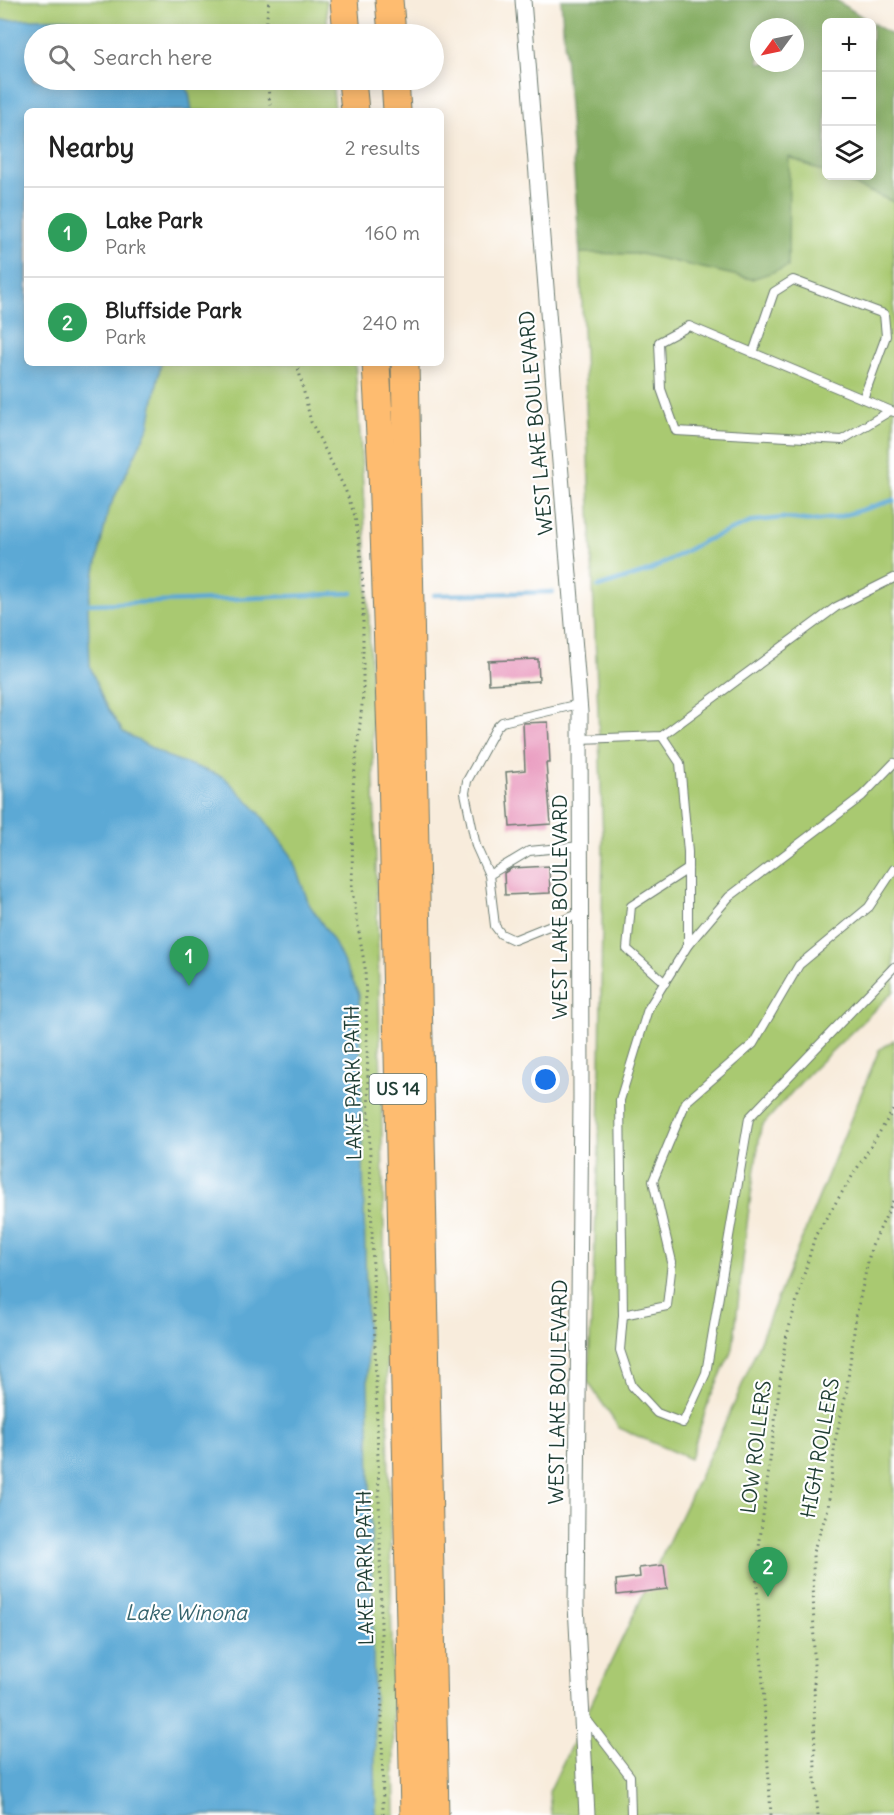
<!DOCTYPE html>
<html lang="en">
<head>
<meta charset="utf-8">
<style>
	:root { --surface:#fff; --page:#f2f2f2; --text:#222; --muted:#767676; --line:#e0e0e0; --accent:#b5179e }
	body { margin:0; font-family:Delius,sans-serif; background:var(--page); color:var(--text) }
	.controls { position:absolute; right:18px; top:18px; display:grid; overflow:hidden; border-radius:9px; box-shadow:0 3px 15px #0003 }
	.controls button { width:54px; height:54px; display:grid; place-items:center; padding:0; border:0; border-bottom:2px solid var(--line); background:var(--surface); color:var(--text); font:30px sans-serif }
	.compass { position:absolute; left:750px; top:18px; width:54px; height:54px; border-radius:50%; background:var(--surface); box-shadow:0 3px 15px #0003; rotate:237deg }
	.you { position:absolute; left:546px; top:1080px; width:21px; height:21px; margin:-15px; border:4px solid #fff; border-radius:50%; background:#1a73e8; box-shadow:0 0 0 9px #1a73e833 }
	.badge { display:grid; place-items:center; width:39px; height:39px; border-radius:50%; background:var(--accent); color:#fff; font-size:20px; font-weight:700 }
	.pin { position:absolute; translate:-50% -50px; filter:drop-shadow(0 2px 3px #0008) }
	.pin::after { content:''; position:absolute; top:32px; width:21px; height:18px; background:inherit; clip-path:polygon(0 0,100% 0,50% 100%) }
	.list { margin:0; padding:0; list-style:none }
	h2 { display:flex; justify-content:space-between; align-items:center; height:78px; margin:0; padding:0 24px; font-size:26px }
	h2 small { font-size:20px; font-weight:400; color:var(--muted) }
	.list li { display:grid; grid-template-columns:39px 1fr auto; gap:18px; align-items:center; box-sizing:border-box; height:90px; padding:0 24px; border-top:2px solid var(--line) }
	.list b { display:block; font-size:22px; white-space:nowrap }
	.list p { margin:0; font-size:20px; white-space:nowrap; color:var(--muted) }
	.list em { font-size:20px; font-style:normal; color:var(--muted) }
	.icon { flex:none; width:33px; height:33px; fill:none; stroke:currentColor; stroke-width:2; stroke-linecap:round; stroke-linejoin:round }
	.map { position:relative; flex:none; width:894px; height:1815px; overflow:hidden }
	.search { position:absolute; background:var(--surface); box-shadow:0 3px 15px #0003; left:24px; top:24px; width:420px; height:66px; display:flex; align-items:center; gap:15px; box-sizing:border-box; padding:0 21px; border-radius:33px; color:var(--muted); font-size:22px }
	.panel { position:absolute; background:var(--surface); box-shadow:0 3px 15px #0003; left:24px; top:108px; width:420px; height:258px; border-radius:9px }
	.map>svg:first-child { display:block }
	.green { fill:#a9c971; stroke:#648352; stroke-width:1.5 }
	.forest { fill:#86ad63; stroke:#52754c; stroke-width:1.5; fill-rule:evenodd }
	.water { fill:#5ca9d5; stroke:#3e7384; stroke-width:1.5 }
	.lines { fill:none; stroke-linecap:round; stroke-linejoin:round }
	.stream { stroke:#5ca9d5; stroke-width:4.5 }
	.building { fill:#e999be }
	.lane-casing { stroke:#6b7a6f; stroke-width:10 }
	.street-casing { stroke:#6b7a6f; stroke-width:17 }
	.highway-casing { stroke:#6b7a6f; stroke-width:29 }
	.path { stroke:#6b7a6f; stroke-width:3; stroke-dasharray:1.5 4.5; stroke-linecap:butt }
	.lane { stroke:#fff; stroke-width:8 }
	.street { stroke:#fff; stroke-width:15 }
	.highway { stroke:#febc70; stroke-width:27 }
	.labels { text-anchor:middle; stroke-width:4.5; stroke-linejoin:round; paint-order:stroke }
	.shield { fill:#fff; stroke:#627771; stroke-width:1.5 }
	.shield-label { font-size:18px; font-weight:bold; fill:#1f3d34 }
	.street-label { font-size:20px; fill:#1f3d34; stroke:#fff }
	.water-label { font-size:21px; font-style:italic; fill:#34636c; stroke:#fff }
</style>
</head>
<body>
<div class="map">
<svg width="894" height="1815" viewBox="0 0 894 1815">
	<rect width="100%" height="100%" fill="#fff"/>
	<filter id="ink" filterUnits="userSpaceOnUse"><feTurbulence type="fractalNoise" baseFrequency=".0167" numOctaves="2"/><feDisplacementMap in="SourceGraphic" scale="12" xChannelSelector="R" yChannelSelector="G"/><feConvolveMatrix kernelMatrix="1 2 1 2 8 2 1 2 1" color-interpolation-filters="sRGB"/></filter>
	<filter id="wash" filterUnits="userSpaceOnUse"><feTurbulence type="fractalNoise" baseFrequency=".008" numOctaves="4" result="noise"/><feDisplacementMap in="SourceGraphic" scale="24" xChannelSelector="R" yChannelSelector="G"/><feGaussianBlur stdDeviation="1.35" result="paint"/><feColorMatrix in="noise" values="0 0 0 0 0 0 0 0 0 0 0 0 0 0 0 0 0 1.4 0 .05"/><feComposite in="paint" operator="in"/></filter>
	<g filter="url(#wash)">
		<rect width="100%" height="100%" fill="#f8ecdc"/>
		<g class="green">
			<path d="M0 0H326L328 34H34V80H332L335 111H27V363H355C370 557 373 752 378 946 385 1236 390 1525 395 1815H0Z"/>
			<path d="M789 156 826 173V176H833L894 202V991L808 1074 761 1127 748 1216 733 1348 709 1400 690 1459 619 1428 588 1382 599 1150 603 838 580 253 641 254 752 279Z"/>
			<path d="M894 1040V1815H551L549 1792 735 1402 879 1050Z"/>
		</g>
		<g class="forest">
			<path d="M561 0H836L870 22H826V173L789 157 788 267 752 279 641 254 580 253ZM759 27H795V63H759Z"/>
			<path d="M872 23 894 36V202L833 176H872Z"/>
		</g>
		<path class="water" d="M0 20C41 19 89 14 125 34H34V80H180L189 93 192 111H27V363H161L149 426 108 511 88 604 90 666 104 702 123 732 166 756 224 777 258 811 291 855 309 904 333 940 359 994 369 1427 376 1815H0Z"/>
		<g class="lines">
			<g class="stream">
				<path d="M598 587 649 571 704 541 754 521 783 518 813 521 835 518 894 500"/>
				<path d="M434 595 553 592"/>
				<path d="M88 604 191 601 352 593"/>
			</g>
		</g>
		<g id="blocks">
			<g class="building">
				<path d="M538 659 539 681 489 684 488 661Z"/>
				<path d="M548 722 550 763H546L551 824 510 827 506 772 525 770 523 723Z"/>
				<path d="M549 866 550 893 505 895 504 873 512 868Z"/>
				<path d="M664 1565 667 1589 617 1595 616 1580 640 1577 639 1568Z"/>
			</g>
		</g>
	</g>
	<g filter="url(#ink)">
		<use href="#blocks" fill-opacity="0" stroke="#6b7a6f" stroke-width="1.5"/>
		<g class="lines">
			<g class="lane-casing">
				<g id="lane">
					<path d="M753 353 774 292 793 280 884 314 886 336 863 399"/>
					<path d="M890 411 842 440 676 431 661 389 659 342 689 326 894 412"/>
					<path d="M579 704 502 722 496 728 467 781 465 793 476 846 489 875 495 926 501 934 514 940 581 913"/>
					<path d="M662 736 680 763 688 852V945L648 1009 620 1100 623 1315 620 1350 632 1386 657 1413 683 1423 706 1373 749 1118 894 967"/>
					<path d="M580 739 662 736 836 607 894 578"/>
					<path d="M489 875 529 851 581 846"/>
					<path d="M688 945 729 897 862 796 894 763"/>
					<path d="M665 983 627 949 631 906 688 869"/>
					<path d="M623 1315 667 1306 672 1262 653 1181 686 1102 753 1044 799 965 869 907 894 869"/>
					<path d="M584 1716 630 1776 631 1815"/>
				</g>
			</g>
			<g class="street-casing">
				<path id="street" d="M523 0 580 712 581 1097 576 1605 587 1815"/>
			</g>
			<g class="highway-casing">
				<g id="highway">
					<path d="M344 0 347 34"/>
					<path d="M389 0 392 34"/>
					<path d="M352 80 355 111"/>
					<path d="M395 80 397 111"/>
					<path d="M376 363 382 471 392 768 414 1815"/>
					<path d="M405 363 435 1815"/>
				</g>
			</g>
			<g class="path">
				<path d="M265 34 269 0"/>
				<path d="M267 80 271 111"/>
				<path d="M297 363 311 422 345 489 355 516 359 542 363 585V696L353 787 352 890 365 968 380 1536 383 1815"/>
				<path d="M771 1815 756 1571 785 1342 815 1236 894 1109"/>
				<path d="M818 1815 815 1779 813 1552 828 1509 835 1441 846 1394 856 1316 871 1248 894 1199"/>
			</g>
			<use href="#lane" class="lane"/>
			<use href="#street" class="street"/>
			<use href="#highway" class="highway"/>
		</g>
	</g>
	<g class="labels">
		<rect class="shield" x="369.5" y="1074" width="57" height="30" rx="4.5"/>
		<g class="shield-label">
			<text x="398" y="1095">US 14</text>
		</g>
		<g class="street-label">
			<text transform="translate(536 423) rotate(-95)" y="7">WEST LAKE BOULEVARD</text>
			<text transform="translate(560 907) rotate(-90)" y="7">WEST LAKE BOULEVARD</text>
			<text transform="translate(353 1083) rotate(-91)" y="7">LAKE PARK PATH</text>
			<text transform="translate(558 1392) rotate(-89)" y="7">WEST LAKE BOULEVARD</text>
			<text transform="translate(756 1447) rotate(-83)" y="7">LOW ROLLERS</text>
			<text transform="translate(820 1448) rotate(-80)" y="7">HIGH ROLLERS</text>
			<text transform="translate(365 1568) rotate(-91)" y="7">LAKE PARK PATH</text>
		</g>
		<g class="water-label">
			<text x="186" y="1620">Lake Winona</text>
		</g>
	</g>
</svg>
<div class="controls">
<button>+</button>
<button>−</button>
<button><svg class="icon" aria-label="layers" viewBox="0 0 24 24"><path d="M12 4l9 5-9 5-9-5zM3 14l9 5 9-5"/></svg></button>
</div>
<svg class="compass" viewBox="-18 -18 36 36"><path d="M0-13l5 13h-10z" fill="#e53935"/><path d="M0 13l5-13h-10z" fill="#767676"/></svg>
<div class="you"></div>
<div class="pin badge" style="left:189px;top:986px;background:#2e9e5b">1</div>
<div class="pin badge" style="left:768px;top:1597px;background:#2e9e5b">2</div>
<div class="search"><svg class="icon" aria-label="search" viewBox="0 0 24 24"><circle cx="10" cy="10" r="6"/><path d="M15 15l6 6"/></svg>Search here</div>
<section class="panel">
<h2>Nearby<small>2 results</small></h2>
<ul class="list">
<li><span class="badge" style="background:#2e9e5b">1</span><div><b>Lake Park</b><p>Park</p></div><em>160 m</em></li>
<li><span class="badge" style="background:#2e9e5b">2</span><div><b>Bluffside Park</b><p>Park</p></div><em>240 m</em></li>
</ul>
</section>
</div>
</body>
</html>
